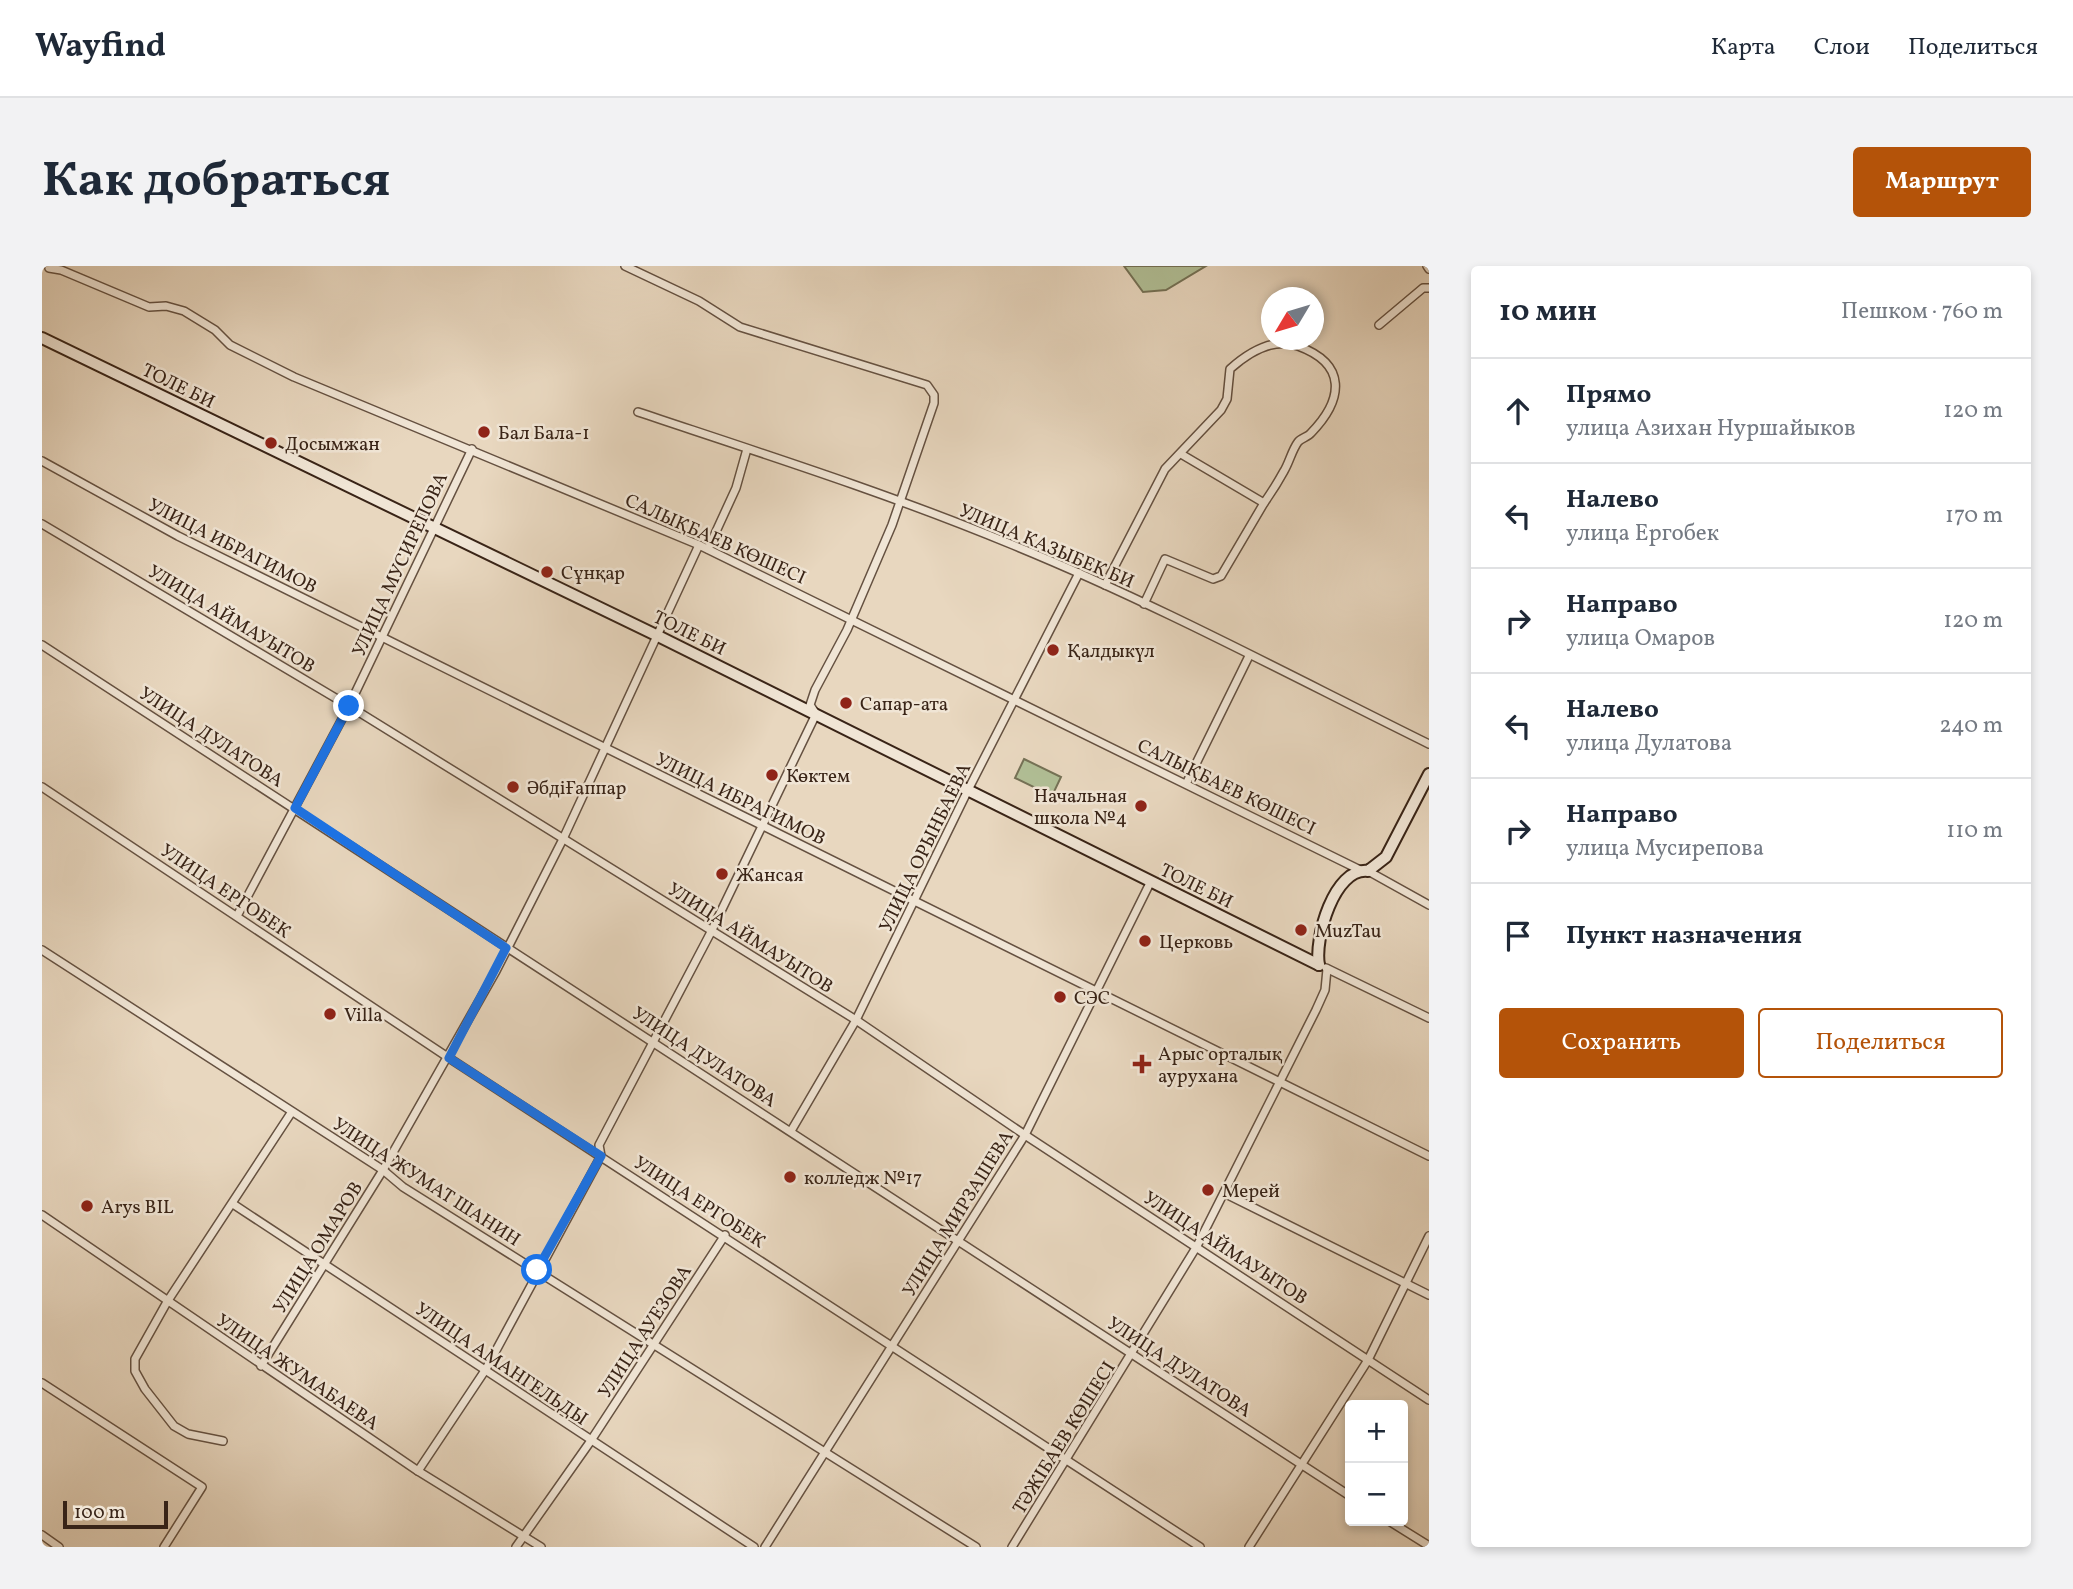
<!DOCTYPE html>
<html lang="ru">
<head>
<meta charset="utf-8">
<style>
	:root { --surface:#fff; --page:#f2f2f3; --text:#1f2937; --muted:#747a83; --line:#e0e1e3; --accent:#b45309 }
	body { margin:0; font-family:Vollkorn,serif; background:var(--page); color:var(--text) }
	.controls { position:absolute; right:21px; bottom:21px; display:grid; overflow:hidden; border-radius:7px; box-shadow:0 4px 10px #0003 }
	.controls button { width:63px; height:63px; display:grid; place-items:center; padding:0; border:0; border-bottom:2px solid var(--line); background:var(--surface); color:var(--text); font:35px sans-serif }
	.compass { position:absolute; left:1219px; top:21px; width:63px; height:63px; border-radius:50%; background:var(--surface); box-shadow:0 4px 10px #0003; rotate:232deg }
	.scale { position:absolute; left:21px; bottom:18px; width:105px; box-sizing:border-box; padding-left:7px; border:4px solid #392417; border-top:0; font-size:19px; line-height:24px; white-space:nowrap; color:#392417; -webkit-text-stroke:5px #f0e5d5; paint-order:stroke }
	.stop { position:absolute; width:21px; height:21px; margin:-16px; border:5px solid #1a73e8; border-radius:50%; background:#fff }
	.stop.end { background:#1a73e8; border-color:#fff; box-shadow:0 2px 7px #0008 }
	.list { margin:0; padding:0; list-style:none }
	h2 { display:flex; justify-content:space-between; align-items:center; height:91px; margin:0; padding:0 28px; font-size:30px }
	h2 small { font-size:23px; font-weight:400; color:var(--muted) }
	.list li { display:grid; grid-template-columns:46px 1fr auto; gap:21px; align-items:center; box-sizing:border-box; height:105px; padding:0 28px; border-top:2px solid var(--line) }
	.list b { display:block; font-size:26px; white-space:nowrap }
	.list p { margin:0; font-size:23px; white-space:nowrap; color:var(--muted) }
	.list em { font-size:23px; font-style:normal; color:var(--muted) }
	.actions { display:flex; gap:14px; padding:21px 28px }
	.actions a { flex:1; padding:16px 0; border:2px solid var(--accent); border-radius:7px; text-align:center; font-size:24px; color:var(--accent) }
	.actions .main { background:var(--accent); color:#fff }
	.icon { flex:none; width:38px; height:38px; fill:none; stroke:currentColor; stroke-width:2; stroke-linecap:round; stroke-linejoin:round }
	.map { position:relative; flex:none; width:1387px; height:1281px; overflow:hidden; border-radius:7px }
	header { display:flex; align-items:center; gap:42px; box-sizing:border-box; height:98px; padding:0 35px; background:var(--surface); border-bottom:2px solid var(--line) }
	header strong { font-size:33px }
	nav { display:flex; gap:38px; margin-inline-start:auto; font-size:24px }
	.intro { display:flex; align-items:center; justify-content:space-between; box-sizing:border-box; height:168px; padding:0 42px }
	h1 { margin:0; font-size:49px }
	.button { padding:18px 32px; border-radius:7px; background:var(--accent); color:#fff; font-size:24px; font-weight:700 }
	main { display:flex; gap:42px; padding:0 42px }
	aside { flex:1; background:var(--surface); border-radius:7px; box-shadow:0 4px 10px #0003 }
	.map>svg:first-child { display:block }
	.green { fill:#b1bf96; stroke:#757256; stroke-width:2 }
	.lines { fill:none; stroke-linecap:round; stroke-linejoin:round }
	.street-casing { stroke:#655141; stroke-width:10 }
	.secondary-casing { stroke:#392417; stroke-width:14 }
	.street { stroke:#f0e5d5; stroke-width:7 }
	.secondary { stroke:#f0e5d5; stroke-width:10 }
	.route { stroke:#1a73e8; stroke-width:9 }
	.poi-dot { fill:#8f2418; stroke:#f0e5d5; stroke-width:2.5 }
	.labels { text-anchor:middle; stroke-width:5; stroke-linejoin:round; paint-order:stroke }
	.street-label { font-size:19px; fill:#392417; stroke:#f0e5d5 }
	.poi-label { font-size:19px; fill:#392417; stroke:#f0e5d5; text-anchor:start }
</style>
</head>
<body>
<header>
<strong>Wayfind</strong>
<nav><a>Карта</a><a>Слои</a><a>Поделиться</a></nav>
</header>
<div class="intro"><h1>Как добраться</h1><a class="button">Маршрут</a></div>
<main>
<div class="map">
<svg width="1387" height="1281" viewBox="0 0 1387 1281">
	<rect width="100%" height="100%" fill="#e8d7bf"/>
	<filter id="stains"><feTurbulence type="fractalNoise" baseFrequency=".00286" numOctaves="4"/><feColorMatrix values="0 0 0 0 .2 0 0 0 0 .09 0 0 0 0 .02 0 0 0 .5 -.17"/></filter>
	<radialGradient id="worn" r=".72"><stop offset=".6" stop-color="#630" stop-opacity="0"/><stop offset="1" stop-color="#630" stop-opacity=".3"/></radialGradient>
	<g class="green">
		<path d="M1082 0H1164L1124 24 1101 26Z"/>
		<path d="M982 493 1019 511 1010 530 973 512Z"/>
	</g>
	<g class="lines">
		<g class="street-casing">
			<g id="street">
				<path d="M1385 0 1387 3"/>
				<path d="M7 2 19 4 107 41 124 40 142 45 173 64 188 79 252 111 657 279 1318 604"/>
				<path d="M1337 59 1381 22H1387"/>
				<path d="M596 146C722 188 848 228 971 279 1113 337 1249 410 1387 478"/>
				<path d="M0 195 136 270 1387 890"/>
				<path d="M0 258 307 440 814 754 983 869 1387 1134"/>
				<path d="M666 283 694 222 705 183"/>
				<path d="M1063 319 1123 203 1179 144 1185 133 1188 103C1206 87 1231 71 1256 80 1305 98 1302 133 1269 167 1266 171 1259 172 1256 176 1250 184 1247 197 1242 205 1236 216 1229 227 1222 237"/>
				<path d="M1102 338 1123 293 1171 313 1179 310 1222 237 1139 188"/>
				<path d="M0 379 1308 1230"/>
				<path d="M1145 516 1207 390"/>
				<path d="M0 521 407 792 1158 1281"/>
				<path d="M1326 605 1387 639"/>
				<path d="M195 650 307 440 430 183"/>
				<path d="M0 684 341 904 361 921 934 1281"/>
				<path d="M1284 702 1387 752"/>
				<path d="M749 865 814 754 926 524 1037 307"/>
				<path d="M1182 927 1387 1029"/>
				<path d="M191 938 712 1281"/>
				<path d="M0 949 376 1205 499 1281"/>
				<path d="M219 1100 341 904 454 705 521 573 657 279"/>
				<path d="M0 1117 160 1221 122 1281"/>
				<path d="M181 1175 146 1168 132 1160 103 1123 93 1105V1093L125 1036 249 847"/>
				<path d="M376 1205 444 1103 559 890 557 879 669 666 774 448 768 439 773 424 805 364 850 259 892 137V129L885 119 698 61 657 35 583 0"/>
				<path d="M1347 1255 1387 1280"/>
				<path d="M0 1269 17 1281"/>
				<path d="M474 1281 548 1176 683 969"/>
				<path d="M723 1281 983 869 1109 615"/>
				<path d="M970 1281 1155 980 1274 744 1283 724 1285 703"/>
				<path d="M1207 1281 1326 1094 1387 970"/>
			</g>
		</g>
		<g class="secondary-casing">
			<g id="secondary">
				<path d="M0 72 614 369 1277 699"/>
				<path d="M1277 699C1272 673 1292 601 1326 605L1344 591 1387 508"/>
			</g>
		</g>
		<use href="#street" class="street"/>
		<use href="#secondary" class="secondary"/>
	</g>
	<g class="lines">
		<path class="route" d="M307 440 253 542 464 682 407 792 559 890 495 1004"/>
	</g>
	<g class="poi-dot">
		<circle cx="442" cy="166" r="7"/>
		<circle cx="229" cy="177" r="7"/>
		<circle cx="505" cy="306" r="7"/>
		<circle cx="1011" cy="384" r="7"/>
		<circle cx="804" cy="437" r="7"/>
		<circle cx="730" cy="509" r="7"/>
		<circle cx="471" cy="521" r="7"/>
		<circle cx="1099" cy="540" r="7"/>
		<circle cx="680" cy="608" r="7"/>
		<circle cx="1259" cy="664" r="7"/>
		<circle cx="1103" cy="675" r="7"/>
		<circle cx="1018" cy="731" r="7"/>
		<circle cx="288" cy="748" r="7"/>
		<path d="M1096.5 787.5h7v7h7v7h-7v7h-7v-7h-7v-7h7z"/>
		<circle cx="748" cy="911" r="7"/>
		<circle cx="1166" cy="924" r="7"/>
		<circle cx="45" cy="940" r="7"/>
	</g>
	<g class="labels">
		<g class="street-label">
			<text transform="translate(137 119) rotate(26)" y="7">ТОЛЕ БИ</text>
			<text transform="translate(674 272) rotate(24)" y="7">САЛЫҚБАЕВ КӨШЕСІ</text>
			<text transform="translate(191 279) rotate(27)" y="7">УЛИЦА ИБРАГИМОВ</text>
			<text transform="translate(1005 279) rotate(23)" y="7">УЛИЦА КАЗЫБЕК БИ</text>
			<text transform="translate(357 298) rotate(-65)" y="7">УЛИЦА МУСИРЕПОВА</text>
			<text transform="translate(190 352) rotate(31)" y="7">УЛИЦА АЙМАУЫТОВ</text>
			<text transform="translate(648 366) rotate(26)" y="7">ТОЛЕ БИ</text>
			<text transform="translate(170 470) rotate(33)" y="7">УЛИЦА ДУЛАТОВА</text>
			<text transform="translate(1185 520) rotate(26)" y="7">САЛЫҚБАЕВ КӨШЕСІ</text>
			<text transform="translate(699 532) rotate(26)" y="7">УЛИЦА ИБРАГИМОВ</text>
			<text transform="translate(882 581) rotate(-64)" y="7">УЛИЦА ОРЫНБАЕВА</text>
			<text transform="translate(1155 619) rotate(26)" y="7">ТОЛЕ БИ</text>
			<text transform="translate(184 624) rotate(34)" y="7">УЛИЦА ЕРГОБЕК</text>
			<text transform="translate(709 671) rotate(32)" y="7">УЛИЦА АЙМАУЫТОВ</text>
			<text transform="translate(663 790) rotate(33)" y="7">УЛИЦА ДУЛАТОВА</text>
			<text transform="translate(385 915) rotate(33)" y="7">УЛИЦА ЖУМАТ ШАНИН</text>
			<text transform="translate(658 935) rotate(33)" y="7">УЛИЦА ЕРГОБЕК</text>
			<text transform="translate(915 947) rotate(-58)" y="7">УЛИЦА МИРЗАШЕВА</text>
			<text transform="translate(275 981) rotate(-58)" y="7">УЛИЦА ОМАРОВ</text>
			<text transform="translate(1184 981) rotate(33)" y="7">УЛИЦА АЙМАУЫТОВ</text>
			<text transform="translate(602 1065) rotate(-57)" y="7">УЛИЦА АУЕЗОВА</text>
			<text transform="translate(460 1097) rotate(34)" y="7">УЛИЦА АМАНГЕЛЬДЫ</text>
			<text transform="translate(1138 1100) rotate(33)" y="7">УЛИЦА ДУЛАТОВА</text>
			<text transform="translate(256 1105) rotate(34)" y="7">УЛИЦА ЖУМАБАЕВА</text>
			<text transform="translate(1021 1171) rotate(-58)" y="7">ТӘЖІБАЕВ КӨШЕСІ</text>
		</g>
		<g class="poi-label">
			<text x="456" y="173">Бал Бала-1</text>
			<text x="243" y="184">Досымжан</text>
			<text x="519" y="313">Cұнқар</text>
			<text x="1025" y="391">Қалдыкүл</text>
			<text x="818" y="444">Сапар-ата</text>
			<text x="744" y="516">Көктем</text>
			<text x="485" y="528">ӘбдіҒаппар</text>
			<text x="1085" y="536" text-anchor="end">Начальная<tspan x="1085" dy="22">школа №4</tspan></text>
			<text x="694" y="615">Жансая</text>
			<text x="1273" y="671">MuzTau</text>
			<text x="1117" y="682">Церковь</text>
			<text x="1032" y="738">СЭС</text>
			<text x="302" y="755">Villa</text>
			<text x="1116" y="794">Арыс орталық<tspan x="1116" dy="22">аурухана</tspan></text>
			<text x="762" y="918">колледж №17</text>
			<text x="1180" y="931">Мерей</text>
			<text x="59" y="947">Arys BIL</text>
		</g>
	</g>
	<rect width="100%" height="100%" filter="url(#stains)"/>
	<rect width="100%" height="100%" fill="url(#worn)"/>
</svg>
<div class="controls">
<button>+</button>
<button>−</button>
</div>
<svg class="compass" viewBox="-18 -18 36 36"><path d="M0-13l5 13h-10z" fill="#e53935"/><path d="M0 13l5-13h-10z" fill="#747a83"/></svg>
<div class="scale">100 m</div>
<div class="stop" style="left:495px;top:1004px"></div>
<div class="stop end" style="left:307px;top:440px"></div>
</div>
<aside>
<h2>10 мин<small>Пешком · 760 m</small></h2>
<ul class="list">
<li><svg class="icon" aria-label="ahead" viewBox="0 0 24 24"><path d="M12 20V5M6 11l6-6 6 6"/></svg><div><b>Прямо</b><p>улица Азихан Нуршайыков</p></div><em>120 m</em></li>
<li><svg class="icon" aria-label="left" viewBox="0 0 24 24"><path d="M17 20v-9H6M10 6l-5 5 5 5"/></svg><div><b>Налево</b><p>улица Ергобек</p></div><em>170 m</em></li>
<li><svg class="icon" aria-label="right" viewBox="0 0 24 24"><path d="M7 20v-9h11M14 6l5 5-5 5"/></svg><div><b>Направо</b><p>улица Омаров</p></div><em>120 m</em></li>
<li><svg class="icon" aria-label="left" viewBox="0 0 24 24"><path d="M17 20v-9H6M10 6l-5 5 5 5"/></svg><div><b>Налево</b><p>улица Дулатова</p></div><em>240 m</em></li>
<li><svg class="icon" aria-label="right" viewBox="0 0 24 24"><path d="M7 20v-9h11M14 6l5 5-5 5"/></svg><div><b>Направо</b><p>улица Мусирепова</p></div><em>110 m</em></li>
<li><svg class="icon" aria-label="arrive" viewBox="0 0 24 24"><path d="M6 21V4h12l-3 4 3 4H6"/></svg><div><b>Пункт назначения</b></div></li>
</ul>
<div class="actions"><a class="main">Сохранить</a><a>Поделиться</a></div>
</aside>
</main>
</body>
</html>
